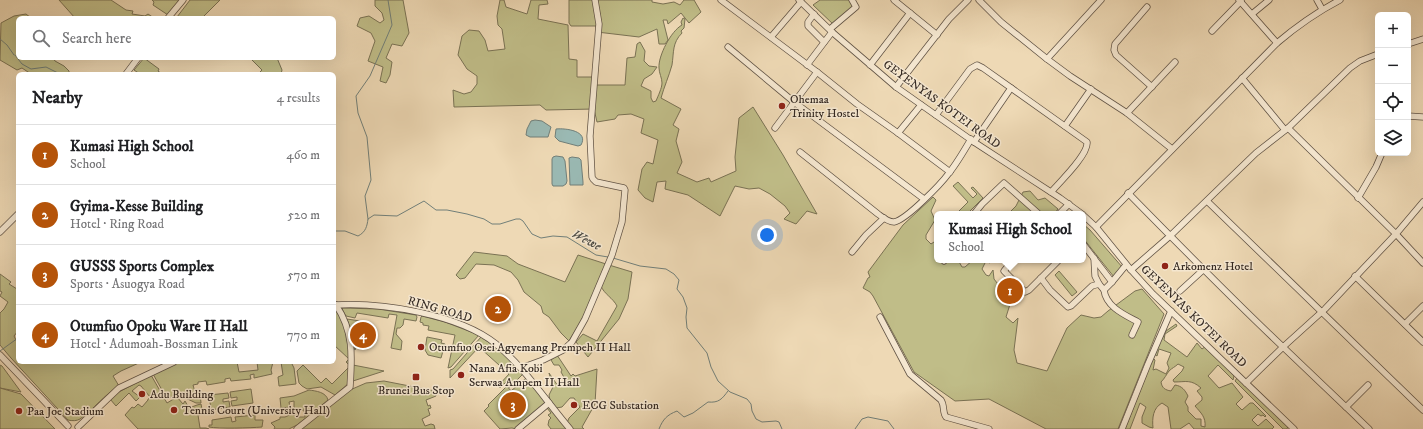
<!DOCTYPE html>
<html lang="en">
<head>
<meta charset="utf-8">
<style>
	:root { --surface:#fff; --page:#f6f6f6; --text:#202124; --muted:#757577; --line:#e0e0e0; --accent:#b45309 }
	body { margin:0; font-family:"IM FELL DW Pica",serif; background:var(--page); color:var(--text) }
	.controls { position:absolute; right:12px; top:12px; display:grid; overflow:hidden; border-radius:6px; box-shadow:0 4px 16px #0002 }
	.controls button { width:36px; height:36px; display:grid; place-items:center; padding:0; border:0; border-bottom:1px solid var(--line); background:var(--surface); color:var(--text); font:20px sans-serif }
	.you { position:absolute; left:767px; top:235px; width:14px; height:14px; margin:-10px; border:3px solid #fff; border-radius:50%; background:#1a73e8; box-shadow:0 0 0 6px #1a73e833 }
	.badge { display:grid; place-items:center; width:26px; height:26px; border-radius:50%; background:var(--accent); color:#fff; font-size:13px; font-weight:700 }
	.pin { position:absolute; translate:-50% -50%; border:2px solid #fff; box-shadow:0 1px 4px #0006 }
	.popup { position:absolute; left:934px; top:211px; width:152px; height:52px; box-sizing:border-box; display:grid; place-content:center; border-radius:6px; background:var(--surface); filter:drop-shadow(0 1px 3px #0005); font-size:13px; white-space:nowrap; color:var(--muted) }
	.popup b { font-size:15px; color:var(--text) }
	.popup::after { content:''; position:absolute; left:50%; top:100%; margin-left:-8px; border:8px solid transparent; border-top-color:var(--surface) }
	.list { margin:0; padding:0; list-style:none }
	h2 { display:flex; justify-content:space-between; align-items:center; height:52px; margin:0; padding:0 16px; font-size:17px }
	h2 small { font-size:13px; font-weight:400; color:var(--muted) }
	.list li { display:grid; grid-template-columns:26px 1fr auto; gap:12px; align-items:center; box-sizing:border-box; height:60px; padding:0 16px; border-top:1px solid var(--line) }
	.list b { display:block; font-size:15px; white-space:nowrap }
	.list p { margin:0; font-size:13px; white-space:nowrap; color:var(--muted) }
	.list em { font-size:13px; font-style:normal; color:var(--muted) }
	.icon { flex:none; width:22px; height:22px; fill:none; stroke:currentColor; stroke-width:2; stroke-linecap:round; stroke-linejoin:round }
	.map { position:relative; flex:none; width:1423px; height:429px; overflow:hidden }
	.search { position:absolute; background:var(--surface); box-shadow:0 4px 16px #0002; left:16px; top:16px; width:320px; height:44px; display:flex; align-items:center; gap:10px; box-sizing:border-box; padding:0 14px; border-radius:6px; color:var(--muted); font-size:15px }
	.panel { position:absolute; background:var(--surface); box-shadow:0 4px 16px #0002; left:16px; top:72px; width:320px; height:292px; border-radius:6px }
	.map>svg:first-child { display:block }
	.green { fill:#c0bd88; stroke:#7a7254; fill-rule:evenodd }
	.water { fill:#9ab9b3; stroke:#717f79 }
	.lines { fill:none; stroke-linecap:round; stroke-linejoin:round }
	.stream { stroke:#717f79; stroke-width:1 }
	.minor-casing { stroke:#625446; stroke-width:7 }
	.minor { stroke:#f4e6cf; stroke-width:5.5 }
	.poi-dot { fill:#8f2418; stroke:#f4e6cf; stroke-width:1.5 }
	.labels { text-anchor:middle; stroke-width:3; stroke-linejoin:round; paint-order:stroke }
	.poi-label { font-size:12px; fill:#332821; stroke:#f4e6cf; text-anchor:start }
	.street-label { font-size:12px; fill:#332821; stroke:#f4e6cf }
	.water-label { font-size:13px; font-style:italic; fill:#4d4c46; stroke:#f4e6cf }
</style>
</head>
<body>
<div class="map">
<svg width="1423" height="429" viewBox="0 0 1423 429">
	<rect width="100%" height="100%" fill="#eed9b5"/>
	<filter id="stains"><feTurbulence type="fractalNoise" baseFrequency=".005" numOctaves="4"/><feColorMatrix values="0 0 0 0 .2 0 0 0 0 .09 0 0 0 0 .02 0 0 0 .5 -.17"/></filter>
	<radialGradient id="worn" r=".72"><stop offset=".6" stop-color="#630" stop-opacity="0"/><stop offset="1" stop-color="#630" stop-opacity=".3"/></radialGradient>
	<g class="green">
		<path d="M59 0H111L126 10 133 11 132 14 145 16 148 14 154 18H75Z"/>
		<path d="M152 0H180L168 15 153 5 154 2Z"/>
		<path d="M190 0H220L202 18H178L177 17Z"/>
		<path d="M375 0H403L409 33 402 46 392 44 386 58 392 62 390 75 386 83 380 81 383 67 368 61 375 41 371 33 357 26 360 18 369 16 380 23 384 20 382 13 375 6Z"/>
		<path d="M500 0H504L506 7 527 14 531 0H547L548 4 539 5 538 19 568 25 569 59 577 60V77H594L593 85H625L627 58 635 57 637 44 640 42 645 51 644 61 649 66 657 67 652 74 644 79 641 86 651 91V98L653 102 656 101C658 96 662 88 662 83 662 78 659 73 659 68 658 56 671 31 682 25L681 22 683 18 685 19 684 28 681 31 682 33C672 43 674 52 672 65 669 76 664 87 661 98L681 109 673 125 679 129 676 141 682 162 677 173 697 182 709 178 711 182 736 171 735 157 739 118 753 107 783 155 817 214 807 211 796 224 784 219 790 213 785 206 770 194 759 188 749 189 735 186 720 216 688 195 665 189 666 181 657 182 653 202 645 198 638 190 642 169 647 162 653 164 658 140 641 133 644 119 631 114 618 115 615 119 597 122 594 109 546 110 540 105 454 107 453 90 464 94 471 92 477 84V76L467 69 458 55 462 36 469 30 479 31 485 40 488 51 505 49 502 29 498 25 497 16Z"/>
		<path d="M569 0H652V2L663 4 674 2 680 5 684 0H694L701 12 689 23 681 13 668 24 667 20H663L668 40 665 44H659L657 29 639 37 597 32 596 26H571L569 23Z"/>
		<path d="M820 0H849L854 7 834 25 813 5Z"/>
		<path d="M26 14 31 18H18V58H53L55 61 64 66 69 71V74H46L44 73 31 74 22 68 17 70 0 60 1 23 14 16Z"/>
		<path d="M144 58 159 69 158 71 162 74H140L134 70Z"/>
		<path d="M250 58H277L282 70 281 74H258L262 70Z"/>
		<path d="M958 182 973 198 977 194 971 188 973 187 983 198 967 214 958 212 968 202 953 186Z"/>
		<path d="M1030 191 1038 200 1045 198 1058 209 1054 214H1008L1016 206 1023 192Z"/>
		<path d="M933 197 936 200 931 211 935 220 926 235V239L931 244 937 240V260H958L962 267H965L973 260H993L990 263 986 261 982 269 986 275 989 276 993 270 994 279 1011 301 1006 317 1013 323 1018 318 1014 350 1017 363 1047 371 1067 328 1081 315 1094 318 1101 317 1108 311 1135 291 1142 289 1164 314 1118 429H1046L989 399 955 401 914 372 873 296 870 292 863 288 868 278 870 277 868 272 903 225Z"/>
		<path d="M1083 224 1090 230 1123 268 1114 277 1083 238Z"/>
		<path d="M474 252 507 256 518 264 565 282 578 255 606 264 583 318 569 341 561 333 549 317 543 313 541 306 524 292 518 280 511 272 494 265 476 264 465 278 460 279 456 275Z"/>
		<path d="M609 265 632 272 628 299 619 319 588 357 576 342 583 334 597 341 617 306C613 298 604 294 601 286Z"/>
		<path d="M1059 271 1077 292 1072 296 1055 275Z"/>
		<path d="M0 274 11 282 9 284 17 289 18 287V331L14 336 18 344V362H141L121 371 113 376 119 386C104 395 94 409 80 419 77 421 72 421 68 420L11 358 0 345V313L4 309 8 302 0 296 2 292 0 291Z"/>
		<path d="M343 308 378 309 416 315 417 317 416 321 404 319 403 325 400 328H397L396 334 402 341 401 350 391 348 397 315 389 314 388 318 357 313 355 318 346 316 342 309Z"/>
		<path d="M334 309C353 322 350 363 349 383L335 395 321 387 307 389 302 386 299 383 297 371 303 365 321 383 326 378 332 384 350 366 346 362 349 359 334 345Z"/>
		<path d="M422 316 445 322 479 335 451 367 448 368 455 335 428 330 429 326 423 325V323L420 322 421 317Z"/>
		<path d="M347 319 360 321 355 350 351 330Z"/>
		<path d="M1176 324 1177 326 1165 334 1164 340 1187 357 1197 343 1202 349 1206 346 1234 376 1233 380 1218 365 1208 376 1219 388 1232 383 1243 397 1236 404 1242 410 1250 403H1253L1266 416 1265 417 1263 415 1261 416 1258 414 1252 420 1258 426 1266 419 1274 427 1272 429H1194L1189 423 1180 429H1171L1168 407 1162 403C1153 408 1152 418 1153 428L1149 427 1142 423V417L1146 407 1140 403 1130 429H1125L1153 358 1155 360 1153 370 1156 369 1166 374 1169 368 1167 363 1171 353 1159 349 1157 356 1154 354 1166 331ZM1178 364 1184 367 1182 371 1173 380 1174 382C1186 382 1191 379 1201 388L1197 391 1202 397V400L1195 406C1201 413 1206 417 1205 427L1201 426V419H1196L1188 411V407L1185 402 1188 396C1185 390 1182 386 1175 385L1171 391C1165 390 1162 388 1161 382 1165 378 1166 375 1169 371 1172 368 1175 367 1178 364Z"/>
		<path d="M427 337 442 340 441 343 445 344 441 358 428 355 425 350Z"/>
		<path d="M481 337 500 350 523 374 509 388 506 382 500 388 498 386 509 374 479 347 450 378V370L453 369Z"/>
		<path d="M557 355 571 376 573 374 575 376 597 369 595 404 582 427 584 429H573L567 423 569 418 580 407 574 398H570L562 407 556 408 550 400 549 395 553 387 549 373 558 386 566 381 561 372 562 370 559 365H554L551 360Z"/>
		<path d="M180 362H237L239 372 258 370 257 362H273L271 370 272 374 254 378V374L250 375 251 379 231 381 230 378 225 379V382L207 385 206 381 198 382V384L193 385 195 392H200L201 403H196L177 394 167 399 153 374Z"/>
		<path d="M281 362H291L294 368 296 384 279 386 278 377 283 375Z"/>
		<path d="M0 365 2 366 21 392 0 388Z"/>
		<path d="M353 365 384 371 353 381 352 380Z"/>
		<path d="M151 375 167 403 177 397 183 404 185 401 189 408 197 405 201 404 203 414 198 415 200 428H206L209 429H138L125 415 132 407 134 408 138 404 142 407 148 400V399L150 397 141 386 139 385 132 391 140 397 136 401 129 393 116 406 110 399 117 393Z"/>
		<path d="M1237 378 1288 426 1287 429H1283L1235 381Z"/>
		<path d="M525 379H527L545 401V403L516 429 512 428 500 429 484 411 489 406 488 405 507 386 511 391Z"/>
		<path d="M384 381 435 391 436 396 426 400 428 406 430 405 431 408 428 409 430 415 422 419 425 426 431 424 434 425 435 429H301L350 390 366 383Z"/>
		<path d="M0 388 21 394 55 429H0Z"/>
		<path d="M251 389 253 403 232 406 231 401 237 400V397L231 398 230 392Z"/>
		<path d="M309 390C316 391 326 392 328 400L297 425 289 429H274L275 427 271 423 280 419V417H285L292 414 293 415 298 416V417H305L304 410H296L294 407V401L289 402 290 407 281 408 280 398 294 396Z"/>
		<path d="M228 393 229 398 223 399V402L229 401 230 407 211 410 209 395Z"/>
		<path d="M549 406 568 429H551L548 425 549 420 551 418 548 415 551 413 547 408Z"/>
		<path d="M255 415V420H263L262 427C250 428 219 429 209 427V425H212V420L231 417 232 422 236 421 235 417Z"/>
	</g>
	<g class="water">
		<path d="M535 120 542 121 551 127 548 137H530L526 135 527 129 531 121Z"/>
		<path d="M556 129C566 128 589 131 581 145L578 146 559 141 555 137Z"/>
		<path d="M556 156 563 157 565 161 567 181 566 184 563 186H553L552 184V159L553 157Z"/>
		<path d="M572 157 579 158 581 160 583 182V185H570L569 158Z"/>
	</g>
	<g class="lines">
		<g class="stream">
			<path d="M0 39 7 45 14 55"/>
			<path d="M15 55 22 64 31 69 46 67 60 74"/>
			<path d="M368 219 365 196 371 180 367 137 358 113 356 96 370 76 392 25 388 0"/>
			<path d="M334 231H345L358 236C366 232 367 226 368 219L374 215 397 216 424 201 436 210H447L467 214 484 219 492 224H500L516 219H520L523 221 532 234 541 238 553 236 567 237 596 255 608 257"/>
			<path d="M613 258 640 266 666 269 674 274 679 280 677 289 683 297 687 308 686 317 687 328 707 353 711 367 718 381 730 392 747 399 751 404 752 411 756 419 762 422 776 421 779 422 782 429"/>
			<path d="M0 351 18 338"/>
			<path d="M659 429C663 419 667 415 677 411L684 417 693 413 708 402C719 403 722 399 728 391"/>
			<path d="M855 429 862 419 868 417 888 421 894 429"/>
		</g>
		<g class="minor-casing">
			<g id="minor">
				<path d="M721 0 817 72 857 104 898 133 950 172"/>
				<path d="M799 0 832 32 896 87 974 142 1060 198 1082 214"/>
				<path d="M894 0 937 35"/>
				<path d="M979 0 1001 22 1047 59 1070 76 1127 113 1172 149"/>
				<path d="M1239 0 1277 43"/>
				<path d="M1317 0 1322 9"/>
				<path d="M1147 7 1115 44 1114 50 1116 55 1152 87"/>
				<path d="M814 14 808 22V26L824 42"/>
				<path d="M1252 14 1269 0"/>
				<path d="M168 18 183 0"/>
				<path d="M830 29 856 7 852 0"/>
				<path d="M1212 31 1241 1"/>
				<path d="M771 37 801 2"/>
				<path d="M1408 44 1423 39"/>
				<path d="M728 47 794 102 924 199"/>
				<path d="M1047 59 1101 0"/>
				<path d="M807 65 832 32"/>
				<path d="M870 65 910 13"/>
				<path d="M126 74 138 58"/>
				<path d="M1242 78 1285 130"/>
				<path d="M896 87 949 19 968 0"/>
				<path d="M1127 113 1175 62"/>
				<path d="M936 115 970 69 977 65 983 68 1087 142C1089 154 1060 182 1051 192"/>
				<path d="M1408 116 1423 117"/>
				<path d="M1065 126 1091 89"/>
				<path d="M775 128 817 72"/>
				<path d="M1288 128 1350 68 1360 61 1378 54"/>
				<path d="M898 133 921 105"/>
				<path d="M974 142 1011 88"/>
				<path d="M800 152 878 214C882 217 888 222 894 222 906 220 941 184 949 173 957 163 964 151 971 139"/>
				<path d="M1128 193C1179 245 1230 297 1283 347L1325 309 1396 234 1288 128 1256 153 1170 236 1131 270"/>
				<path d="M1358 198 1376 167 1382 153"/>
				<path d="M1207 201 1423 410"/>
				<path d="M1423 202 1396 234 1423 263"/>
				<path d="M974 214 982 204 1004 183 1039 214"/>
				<path d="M1059 214 1069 204"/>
				<path d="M1083 215 1096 227 1131 270 1153 294 1294 429"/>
				<path d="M1096 227 1277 43C1297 26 1317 12 1340 0"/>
				<path d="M0 232 18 214"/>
				<path d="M1083 244 1112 282 1126 265"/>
				<path d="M852 252 866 235 884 218"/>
				<path d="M1094 258 1095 276 1099 284"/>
				<path d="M1013 260 1004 271 1025 292 1029 290 1059 260"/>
				<path d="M944 261 945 260"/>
				<path d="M1355 276 1423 342"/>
				<path d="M1041 278 1050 290 1068 307 1071 306 1092 286 1099 284 1104 290"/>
				<path d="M1112 282 1104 290C1106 307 1125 315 1138 322L1132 335"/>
				<path d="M1180 291 1203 270"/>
				<path d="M334 305C381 302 459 314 496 344 525 368 546 401 570 429"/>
				<path d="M880 317 910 374 941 400C945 406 942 412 946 417L989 429"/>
				<path d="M1405 324 1423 306"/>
				<path d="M0 355 68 426"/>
				<path d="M521 368 543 360 563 350 572 342 585 319 612 255 622 222 625 190 624 188 596 182 593 179 592 177 590 136 599 24 595 0"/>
				<path d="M1246 383 1283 347 1369 429"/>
				<path d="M1346 407 1368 385"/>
				<path d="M78 427 119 388 174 362"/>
				<path d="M297 429 350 387C352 356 354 332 336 305"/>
				<path d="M518 429 549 403"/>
				<path d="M1122 429 1148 364 1171 311"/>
			</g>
		</g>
		<use href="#minor" class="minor"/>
	</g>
	<g class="poi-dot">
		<circle cx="782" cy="106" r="4"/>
		<circle cx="1165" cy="266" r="4"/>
		<circle cx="421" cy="347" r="4"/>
		<circle cx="461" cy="375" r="4"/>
		<rect x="412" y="373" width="8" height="8" rx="2"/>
		<circle cx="142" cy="394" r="4"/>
		<circle cx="574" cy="405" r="4"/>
		<circle cx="174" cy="410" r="4"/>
		<circle cx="19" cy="411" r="4"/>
	</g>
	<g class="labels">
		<g class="poi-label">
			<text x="790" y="103">Ohemaa<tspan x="790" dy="14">Trinity Hostel</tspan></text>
			<text x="1173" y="270">Arkomenz Hotel</text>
			<text x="429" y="351">Otumfuo Osei Agyemang Prempeh II Hall</text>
			<text x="469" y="372">Nana Afia Kobi<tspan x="469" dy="14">Serwaa Ampem II Hall</tspan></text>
			<text x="416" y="394" text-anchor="middle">Brunei Bus Stop</text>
			<text x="150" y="398">Adu Building</text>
			<text x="582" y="409">ECG Substation</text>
			<text x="182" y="414">Tennis Court (University Hall)</text>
			<text x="27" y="415">Paa Joe Stadium</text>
		</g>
		<g class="street-label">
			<text transform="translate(942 104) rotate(36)" y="4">GEYENYAS KOTEI ROAD</text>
			<text transform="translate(440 309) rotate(16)" y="4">RING ROAD</text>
			<text transform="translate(1194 316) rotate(44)" y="4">GEYENYAS KOTEI ROAD</text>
		</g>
		<g class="water-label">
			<text transform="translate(587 239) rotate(27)" y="5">Wewe</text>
		</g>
	</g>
	<rect width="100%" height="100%" filter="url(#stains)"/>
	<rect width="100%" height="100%" fill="url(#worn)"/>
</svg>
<div class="controls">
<button>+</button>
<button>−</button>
<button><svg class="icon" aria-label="locate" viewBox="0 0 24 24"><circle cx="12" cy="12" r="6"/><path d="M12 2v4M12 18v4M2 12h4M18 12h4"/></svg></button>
<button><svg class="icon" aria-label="layers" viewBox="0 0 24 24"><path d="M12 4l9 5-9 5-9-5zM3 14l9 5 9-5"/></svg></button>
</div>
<div class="you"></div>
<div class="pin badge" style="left:1010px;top:291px">1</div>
<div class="popup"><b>Kumasi High School</b>School</div>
<div class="pin badge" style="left:498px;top:309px">2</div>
<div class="pin badge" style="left:513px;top:405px">3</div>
<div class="pin badge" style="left:363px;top:335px">4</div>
<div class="search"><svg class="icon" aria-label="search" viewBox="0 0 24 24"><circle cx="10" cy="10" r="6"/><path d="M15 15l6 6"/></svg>Search here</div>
<section class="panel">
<h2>Nearby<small>4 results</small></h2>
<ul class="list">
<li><span class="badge">1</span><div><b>Kumasi High School</b><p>School</p></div><em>460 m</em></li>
<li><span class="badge">2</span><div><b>Gyima-Kesse Building</b><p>Hotel · Ring Road</p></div><em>520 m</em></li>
<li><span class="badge">3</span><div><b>GUSSS Sports Complex</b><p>Sports · Asuogya Road</p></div><em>570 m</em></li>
<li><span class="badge">4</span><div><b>Otumfuo Opoku Ware II Hall</b><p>Hotel · Adumoah-Bossman Link</p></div><em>770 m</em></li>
</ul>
</section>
</div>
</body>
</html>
